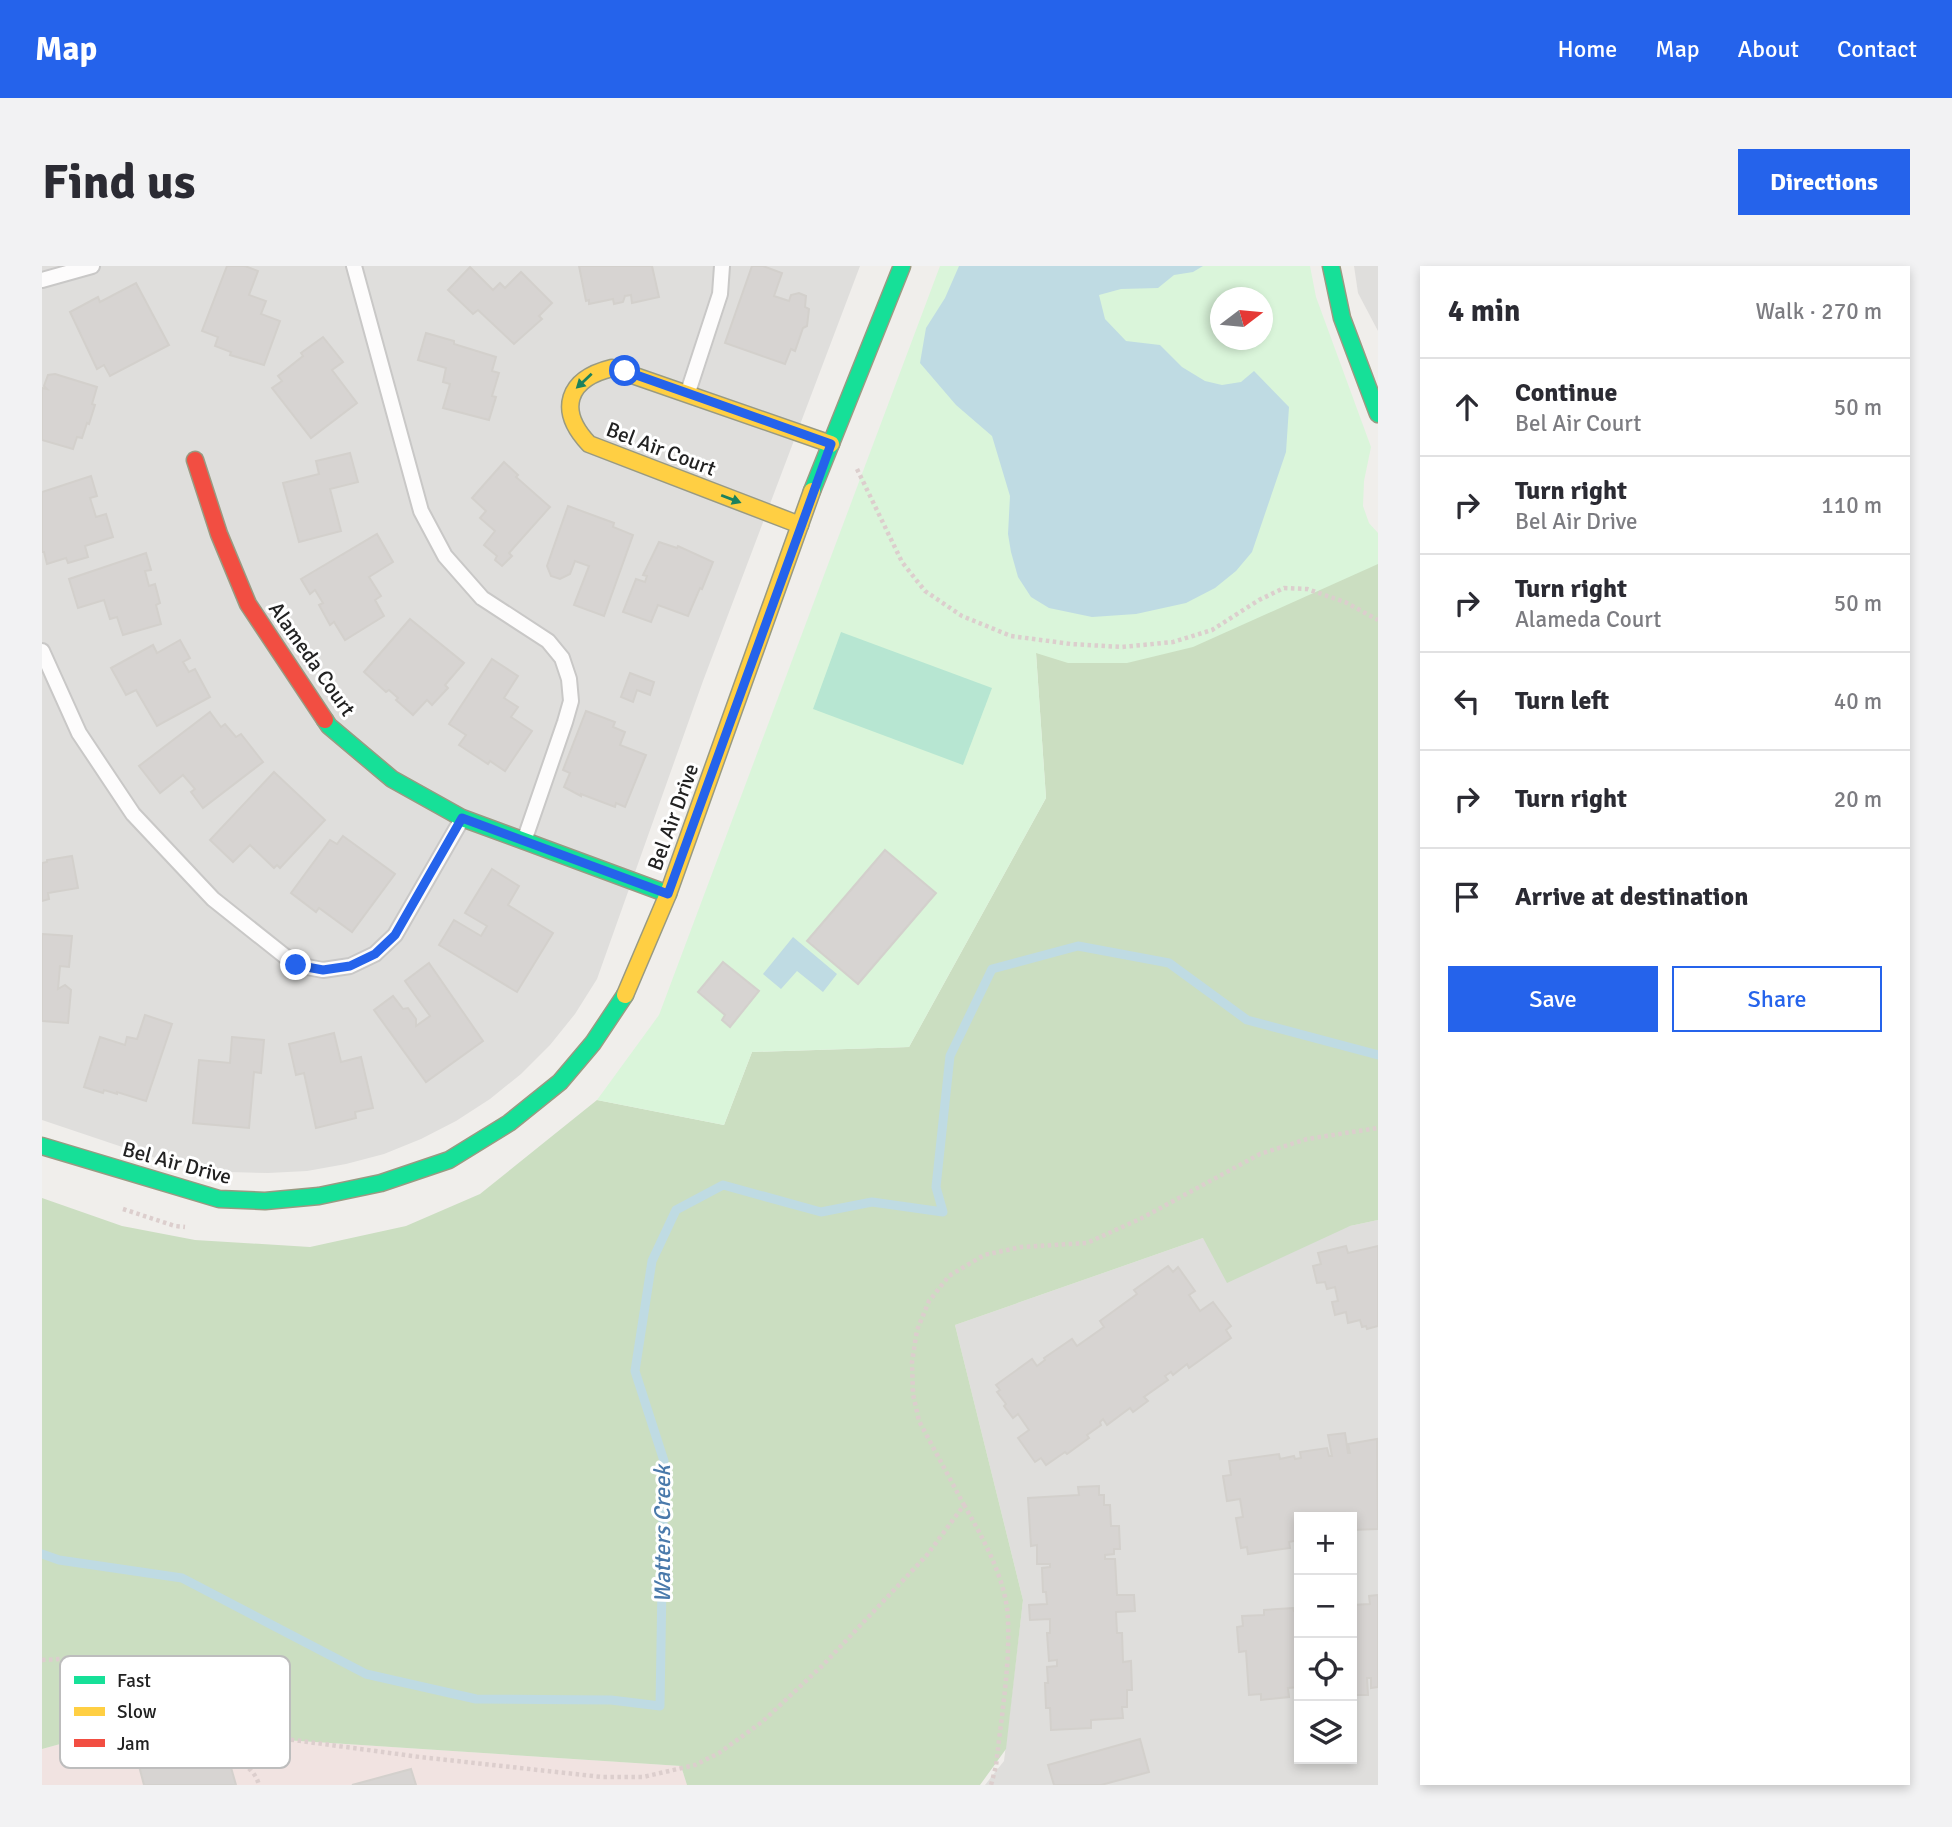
<!DOCTYPE html>
<html lang="en">
<head>
<meta charset="utf-8">
<style>
	:root { --surface:#fff; --page:#f2f2f3; --text:#2b2b33; --muted:#7c7c81; --line:#e1e1e2; --accent:#2563eb }
	body { margin:0; font-family:Signika,sans-serif; background:var(--page); color:var(--text) }
	.controls { position:absolute; right:21px; bottom:21px; display:grid; overflow:hidden; border-radius:0px; box-shadow:0 4px 10px #0003 }
	.controls button { width:63px; height:63px; display:grid; place-items:center; padding:0; border:0; border-bottom:2px solid var(--line); background:var(--surface); color:var(--text); font:35px sans-serif }
	.compass { position:absolute; left:1168px; top:21px; width:63px; height:63px; border-radius:50%; background:var(--surface); box-shadow:0 4px 10px #0003; rotate:74deg }
	.stop { position:absolute; width:21px; height:21px; margin:-16px; border:5px solid #2563eb; border-radius:50%; background:#fff }
	.stop.end { background:#2563eb; border-color:#fff; box-shadow:0 2px 7px #0008 }
	.list { margin:0; padding:0; list-style:none }
	h2 { display:flex; justify-content:space-between; align-items:center; height:91px; margin:0; padding:0 28px; font-size:30px }
	h2 small { font-size:23px; font-weight:400; color:var(--muted) }
	.list li { display:grid; grid-template-columns:46px 1fr auto; gap:21px; align-items:center; box-sizing:border-box; height:98px; padding:0 28px; border-top:2px solid var(--line) }
	.list b { display:block; font-size:26px; white-space:nowrap }
	.list p { margin:0; font-size:23px; white-space:nowrap; color:var(--muted) }
	.list em { font-size:23px; font-style:normal; color:var(--muted) }
	.actions { display:flex; gap:14px; padding:21px 28px }
	.actions a { flex:1; padding:16px 0; border:2px solid var(--accent); border-radius:0px; text-align:center; font-size:24px; color:var(--accent) }
	.actions .main { background:var(--accent); color:#fff }
	.icon { flex:none; width:38px; height:38px; fill:none; stroke:currentColor; stroke-width:2; stroke-linecap:round; stroke-linejoin:round }
	.map { position:relative; flex:none; width:1336px; height:1519px; overflow:hidden; border-radius:0px }
	header { display:flex; align-items:center; gap:42px; box-sizing:border-box; height:98px; padding:0 35px; background:var(--accent); color:#fff }
	header strong { font-size:33px }
	nav { display:flex; gap:38px; margin-inline-start:auto; font-size:24px }
	.intro { display:flex; align-items:center; justify-content:space-between; box-sizing:border-box; height:168px; padding:0 42px }
	h1 { margin:0; font-size:49px }
	.button { padding:18px 32px; border-radius:0px; background:var(--accent); color:#fff; font-size:24px; font-weight:700 }
	main { display:flex; gap:42px; padding:0 42px }
	aside { flex:1; background:var(--surface); border-radius:0px; box-shadow:0 4px 10px #0003 }
	.map>svg:first-child { display:block }
	.residential { fill:#dfdedc; fill-rule:evenodd }
	.commercial { fill:#f1e3e1 }
	.forest { fill:#cbdec1 }
	.park { fill:#daf5da; fill-rule:evenodd }
	.pitch { fill:#b7e6d2 }
	.water { fill:#bfdbe3 }
	.lines { fill:none; stroke-linecap:round; stroke-linejoin:round }
	.stream { stroke:#bfdbe3; stroke-width:9 }
	.building { fill:#d7d4d2; stroke:#d3d0cc; stroke-width:2 }
	.lane-casing { stroke:#c9c8c7; stroke-width:18 }
	.fast-casing { stroke:#999a82; stroke-width:19 }
	.slow-casing { stroke:#999a82; stroke-width:19 }
	.jam-casing { stroke:#999a82; stroke-width:19 }
	.path { stroke:#dccecd; stroke-width:4.5; stroke-dasharray:3.5 3.5; stroke-linecap:butt }
	.lane { stroke:#fdfcfc; stroke-width:14 }
	.fast { stroke:#16e098; stroke-width:16 }
	.slow { stroke:#ffcf43; stroke-width:16 }
	.jam { stroke:#f24e42; stroke-width:16 }
	.oneway { fill:#1c815d }
	.route { stroke:#2563eb; stroke-width:9 }
	.labels { text-anchor:middle; stroke-width:6; stroke-linejoin:round; paint-order:stroke }
	.street-label { font-size:21px; fill:#222; stroke:#fff }
	.water-label { font-size:23px; font-style:italic; fill:#4a7aab; stroke:#fff }
	.key { fill:#fff; stroke:#bdbdbd; stroke-width:2 }
	.key-label { font-size:19px; fill:#222 }
</style>
</head>
<body>
<header>
<strong>Map</strong>
<nav><a>Home</a><a>Map</a><a>About</a><a>Contact</a></nav>
</header>
<div class="intro"><h1>Find us</h1><a class="button">Directions</a></div>
<main>
<div class="map">
<svg width="1336" height="1519" viewBox="0 0 1336 1519">
	<rect width="100%" height="100%" fill="#f0eeeb"/>
	<g class="residential">
		<path d="M0 0H818L661 415 555 713 533 748 508 779 479 808 448 833 414 855 379 873 342 888 304 898 265 905 226 907 187 906 148 900 110 891 0 854Z"/>
		<path d="M1312 0H1336V65L1316 27Z"/>
		<path d="M1336 954V1519H943L962 1495 981 1334 913 1059 1161 972 1308 960ZM1257 1251H1310V1493H1257Z"/>
	</g>
	<path class="commercial" d="M73 1463 639 1500 645 1519H0V1483Z"/>
	<path class="forest" d="M1336 294V954L1308 960 1185 1017 1161 972 913 1059 981 1334 964 1483 938 1519H645L639 1500 73 1463 0 1483V932L80 960 153 974 268 981 364 960 438 928 555 834 682 859 710 786 867 781 1004 532 994 387Z"/>
	<path class="park" d="M898 0H1268L1274 31 1329 181 1322 215 1321 240 1327 257 1336 267V298L1151 381 1085 397H1026L994 387 1004 532 867 781 710 786 682 859 555 834 617 749ZM1178 32H1220V74H1178Z"/>
	<path class="pitch" d="M799 366 950 422 921 499 771 443Z"/>
	<g class="water">
		<path d="M917 0H1161L1151 6 1132 9 1116 22 1079 23 1057 29 1063 53 1084 75 1118 79 1140 101 1163 115 1180 119 1199 116 1212 105 1247 141 1244 186 1210 286 1194 305 1173 322 1144 337 1094 348 1050 351 1007 342 989 331 976 311 969 286 966 268 968 230 950 170 914 139 878 97 884 62 903 32Z"/>
		<path d="M751 671 795 708 781 726 755 705 739 723 721 708Z"/>
	</g>
	<g class="lines">
		<path class="stream" d="M0 1288 17 1294 140 1312 324 1408 434 1433 569 1434 618 1440 622 1195 593 1105 610 995 634 944 681 919 779 946 830 936 901 946 894 921 908 790 950 703 1036 680 1127 697 1205 754 1336 789"/>
	</g>
	<g class="building">
		<path d="M185 0H203L216 5 207 29 224 35 219 48 238 55 222 99 188 89 189 86 173 80 176 71 160 65Z"/>
		<path d="M537 0H610L617 31 590 37 589 29 583 30 581 36 572 38 571 33 547 38V34L544 35Z"/>
		<path d="M710 0H721L740 7 732 30 747 35 749 29 757 27 764 30 763 41 767 43 765 60 761 62 753 85 749 83 743 98 683 77Z"/>
		<path d="M428 1 451 24 458 17 463 22 479 6 510 37 497 50 500 53 472 78 436 44 431 48 406 24Z"/>
		<path d="M94 17 127 79 68 110 62 99 55 103 28 46 56 31 58 36Z"/>
		<path d="M384 67 412 75V78L454 91 450 105 457 107 450 130 454 131 447 154 401 142 408 118 401 116 404 102 376 94Z"/>
		<path d="M281 71 301 96 290 104 315 137 269 172 230 122 240 115 236 110 261 90 259 87Z"/>
		<path d="M13 108 55 121 50 138 53 139 47 158 45 157 40 172 35 171 31 183 0 174V122L5 123 2 120 6 109Z"/>
		<path d="M308 187 316 216 288 223 299 265 257 276 241 217 277 208 274 195Z"/>
		<path d="M462 196 476 209 474 211 508 241 467 287 470 290 460 300 453 294 455 290 442 279 453 265 438 252 444 245 430 232Z"/>
		<path d="M49 210 55 230 48 232 54 251 64 248 71 271 43 280 46 291 26 297 24 292 5 298 2 286H0V226Z"/>
		<path d="M526 240 572 257 571 261 591 269 562 350 532 339 547 300 533 295 528 308 518 313 509 310 505 300Z"/>
		<path d="M335 268 351 296 327 311 339 330 333 334 342 350 303 374 292 356 288 359 277 339 281 337 273 324 268 328 259 313Z"/>
		<path d="M617 276 635 282 636 280 671 296 660 323 658 322 646 350 616 339 609 356 581 346 594 313 603 316 605 310 601 309Z"/>
		<path d="M104 287 109 304 103 305 107 320 113 318 118 337 114 339 119 358 81 369 75 351 68 353 62 334 36 342 27 313Z"/>
		<path d="M368 353 422 397 403 419 406 422 390 439 385 434 371 449 354 434 356 432 347 424 344 426 322 406Z"/>
		<path d="M138 374 148 392 141 396 147 406 153 403 168 431 115 460 94 424 84 429 69 402 111 379 115 387Z"/>
		<path d="M450 393 476 410 462 432 476 441 469 451 490 465 463 505 448 495 446 498 417 479 424 469 407 458Z"/>
		<path d="M588 407 612 416 608 429 595 424 591 436 579 431Z"/>
		<path d="M544 445 573 456 571 461 583 466 578 479 604 489 583 541 574 537 573 541 539 528V530L522 521 528 507 521 504Z"/>
		<path d="M168 446 179 461 183 458 194 471 199 468 221 496 161 542 149 526 153 523 141 509 118 527 97 500Z"/>
		<path d="M232 506 283 554 238 602 235 599 232 602 208 579 191 596 168 574Z"/>
		<path d="M301 570 353 608 310 666 277 642 274 646 249 627 288 574 295 578Z"/>
		<path d="M843 584 894 627 816 718 765 675Z"/>
		<path d="M30 590 36 622 6 627 7 633 0 635V597L5 596V594Z"/>
		<path d="M450 603 477 620 466 639 511 667 475 726 397 679 412 654 439 670 445 660 423 647Z"/>
		<path d="M0 668 30 670 27 701 18 700 16 723 23 719 29 724 26 757 0 755Z"/>
		<path d="M681 696 717 725 688 761 680 754 683 749 656 726Z"/>
		<path d="M387 697 441 775 384 816 332 744 351 730 361 743 366 742 374 753V760L388 750 363 715Z"/>
		<path d="M103 749 130 758 104 835 75 826V828L62 824 61 827 42 821 58 771 83 779 85 771 95 773Z"/>
		<path d="M292 767 299 796 319 791 331 842 313 846 314 852 274 862 262 807 254 809 247 778Z"/>
		<path d="M190 771 222 774 219 807 212 806 207 862 151 857 157 794 188 797Z"/>
		<path d="M1304 980 1306 987 1336 980V1060L1325 1063 1324 1060 1320 1061 1318 1054 1306 1057 1304 1046 1293 1049 1290 1036 1296 1035 1293 1021 1285 1023 1283 1016 1275 1017 1271 1000 1279 998 1276 987Z"/>
		<path d="M1126 1000 1131 1006 1136 1001 1153 1025 1147 1029 1158 1045 1171 1036 1189 1060 1184 1064 1189 1072 1147 1102 1145 1098 1131 1109 1129 1106 1123 1110 1126 1114 1102 1131 1106 1135 1091 1146 1088 1142 1065 1159 1061 1153 1058 1156 1059 1159 1045 1169 1047 1172 1025 1188 1023 1186 1004 1199 999 1192 993 1196 976 1172 987 1164 976 1148 971 1152 962 1140 964 1138 955 1126 958 1124 954 1119 990 1093 995 1100 1003 1094 1002 1092 1030 1073 1035 1080 1062 1061 1058 1055 1095 1028 1092 1024Z"/>
		<path d="M1303 1167 1306 1187H1308L1306 1178 1335 1173 1336 1263 1310 1264V1251H1257V1274L1247 1276 1248 1282 1206 1288 1205 1281 1199 1282 1194 1252 1201 1251 1198 1233 1185 1235 1181 1210 1189 1209 1187 1195 1237 1188 1238 1193 1252 1190 1253 1193 1259 1192 1258 1186 1285 1182 1287 1190H1290L1286 1169Z"/>
		<path d="M1057 1220V1229H1062V1239H1068L1069 1260H1077L1078 1283H1072V1288L1063 1289V1293H1073L1075 1329H1092L1093 1345 1074 1346 1075 1367H1080L1081 1396 1089 1395 1090 1424H1085V1441H1080L1081 1452 1049 1454V1462L1009 1464 1008 1442H1004L1003 1417H1006L1005 1401 1015 1400V1394L1007 1395 1005 1367H1008V1353L988 1354 987 1339 1005 1338 1004 1326H1001L1000 1302 1008 1301V1298H995V1279L989 1280 986 1232 1037 1229 1036 1221Z"/>
		<path d="M1336 1329V1421L1329 1422V1412H1325L1326 1429H1311L1310 1339 1328 1338 1327 1330Z"/>
		<path d="M1251 1342 1252 1345H1257V1421L1246 1422 1247 1431 1219 1434V1428L1207 1429 1204 1385 1197 1386 1195 1361 1201 1360 1200 1350 1222 1349V1344Z"/>
		<path d="M1098 1473 1107 1506 1059 1519H1012L1006 1499Z"/>
		<path d="M182 1477 194 1519H102L97 1500Z"/>
		<path d="M369 1503 374 1519H310Z"/>
	</g>
	<g class="lines">
		<g class="lane-casing">
			<g id="lane">
				<path d="M312 0 379 245 403 290 440 332 506 375 520 392 527 413 529 435 523 456 482 575"/>
				<path d="M0 14 50 0"/>
				<path d="M646 126 678 28 680 0"/>
				<path d="M0 385 37 467 91 548 171 633 254 699 281 704 308 700 333 688 353 669 420 553"/>
			</g>
		</g>
		<g class="fast-casing">
			<g id="fast">
				<path d="M1289 0 1300 52 1336 148"/>
				<path d="M770 225 860 0"/>
				<path d="M283 454 287 460 350 513 420 552 626 628"/>
				<path d="M0 880 177 933 223 935 277 930 339 917 407 894 467 857 518 816 551 777 583 729"/>
			</g>
		</g>
		<g class="slow-casing">
			<g id="slow">
				<path d="M758 259 547 178C515 144 525 113 570 102L789 178"/>
				<path d="M583 729 626 628 770 225"/>
			</g>
		</g>
		<g class="jam-casing">
			<path id="jam" d="M153 194 177 268 206 338 283 454"/>
		</g>
		<g class="path">
			<path d="M815 203 860 296 883 325 920 350 969 370 1029 378 1080 381 1131 376 1170 364 1217 334 1242 322 1265 323 1303 336 1336 354"/>
			<path d="M81 943 133 960 143 961"/>
			<path d="M922 1239C941 1272 965 1315 966 1354 968 1402 959 1453 954 1500L949 1519"/>
			<path d="M0 1394 38 1392 76 1406 137 1442 214 1469 378 1491 560 1511H601L653 1499 677 1487 720 1456 780 1400 885 1289 922 1239 877 1155 871 1128 870 1096 875 1064 887 1035 907 1010 942 989 979 981 1045 977 1100 952 1218 888 1265 873 1336 862"/>
			<path d="M187 1461C187 1468 186 1478 189 1484 197 1499 212 1500 217 1519"/>
		</g>
		<use href="#lane" class="lane"/>
		<use href="#fast" class="fast"/>
		<use href="#slow" class="slow"/>
		<use href="#jam" class="jam"/>
	</g>
	<defs><path id="oneway-solid" d="M-6-.8H1V-3.2L6.5 0L1 3.2V.8H-6Z" transform="scale(1.75)"/></defs>
	<g class="oneway">
		<use href="#oneway-solid" transform="translate(542 115) rotate(137)"/>
		<use href="#oneway-solid" transform="translate(689 233) rotate(21)"/>
	</g>
	<g class="lines">
		<path class="route" d="M254 699 281 704 308 700 333 688 353 669 420 552 626 628 789 178 583 105"/>
	</g>
	<g class="labels">
		<g class="street-label">
			<text transform="translate(619 183) rotate(21)" y="7">Bel Air Court</text>
			<text transform="translate(270 393) rotate(55)" y="7">Alameda Court</text>
			<text transform="translate(631 551) rotate(-70)" y="7">Bel Air Drive</text>
			<text transform="translate(135 897) rotate(15)" y="7">Bel Air Drive</text>
		</g>
		<g class="water-label">
			<text transform="translate(620 1268) rotate(-90)" y="8">Watters Creek</text>
		</g>
	</g>
	<rect x="18" y="1390" width="230" height="112" rx="10" class="key"/>
	<rect x="32" y="1410" width="31" height="8" fill="#16e098"/>
	<rect x="32" y="1441" width="31" height="9" fill="#ffcf43"/>
	<rect x="32" y="1473" width="31" height="8" fill="#f24e42"/>
	<g class="key-label">
		<text x="75" y="1421">Fast</text>
		<text x="75" y="1452">Slow</text>
		<text x="75" y="1484">Jam</text>
	</g>
</svg>
<div class="controls">
<button>+</button>
<button>−</button>
<button><svg class="icon" aria-label="locate" viewBox="0 0 24 24"><circle cx="12" cy="12" r="6"/><path d="M12 2v4M12 18v4M2 12h4M18 12h4"/></svg></button>
<button><svg class="icon" aria-label="layers" viewBox="0 0 24 24"><path d="M12 4l9 5-9 5-9-5zM3 14l9 5 9-5"/></svg></button>
</div>
<svg class="compass" viewBox="-18 -18 36 36"><path d="M0-13l5 13h-10z" fill="#e53935"/><path d="M0 13l5-13h-10z" fill="#7c7c81"/></svg>
<div class="stop" style="left:583px;top:105px"></div>
<div class="stop end" style="left:254px;top:699px"></div>
</div>
<aside>
<h2>4 min<small>Walk · 270 m</small></h2>
<ul class="list">
<li><svg class="icon" aria-label="ahead" viewBox="0 0 24 24"><path d="M12 20V5M6 11l6-6 6 6"/></svg><div><b>Continue</b><p>Bel Air Court</p></div><em>50 m</em></li>
<li><svg class="icon" aria-label="right" viewBox="0 0 24 24"><path d="M7 20v-9h11M14 6l5 5-5 5"/></svg><div><b>Turn right</b><p>Bel Air Drive</p></div><em>110 m</em></li>
<li><svg class="icon" aria-label="right" viewBox="0 0 24 24"><path d="M7 20v-9h11M14 6l5 5-5 5"/></svg><div><b>Turn right</b><p>Alameda Court</p></div><em>50 m</em></li>
<li><svg class="icon" aria-label="left" viewBox="0 0 24 24"><path d="M17 20v-9H6M10 6l-5 5 5 5"/></svg><div><b>Turn left</b></div><em>40 m</em></li>
<li><svg class="icon" aria-label="right" viewBox="0 0 24 24"><path d="M7 20v-9h11M14 6l5 5-5 5"/></svg><div><b>Turn right</b></div><em>20 m</em></li>
<li><svg class="icon" aria-label="arrive" viewBox="0 0 24 24"><path d="M6 21V4h12l-3 4 3 4H6"/></svg><div><b>Arrive at destination</b></div></li>
</ul>
<div class="actions"><a class="main">Save</a><a>Share</a></div>
</aside>
</main>
</body>
</html>
